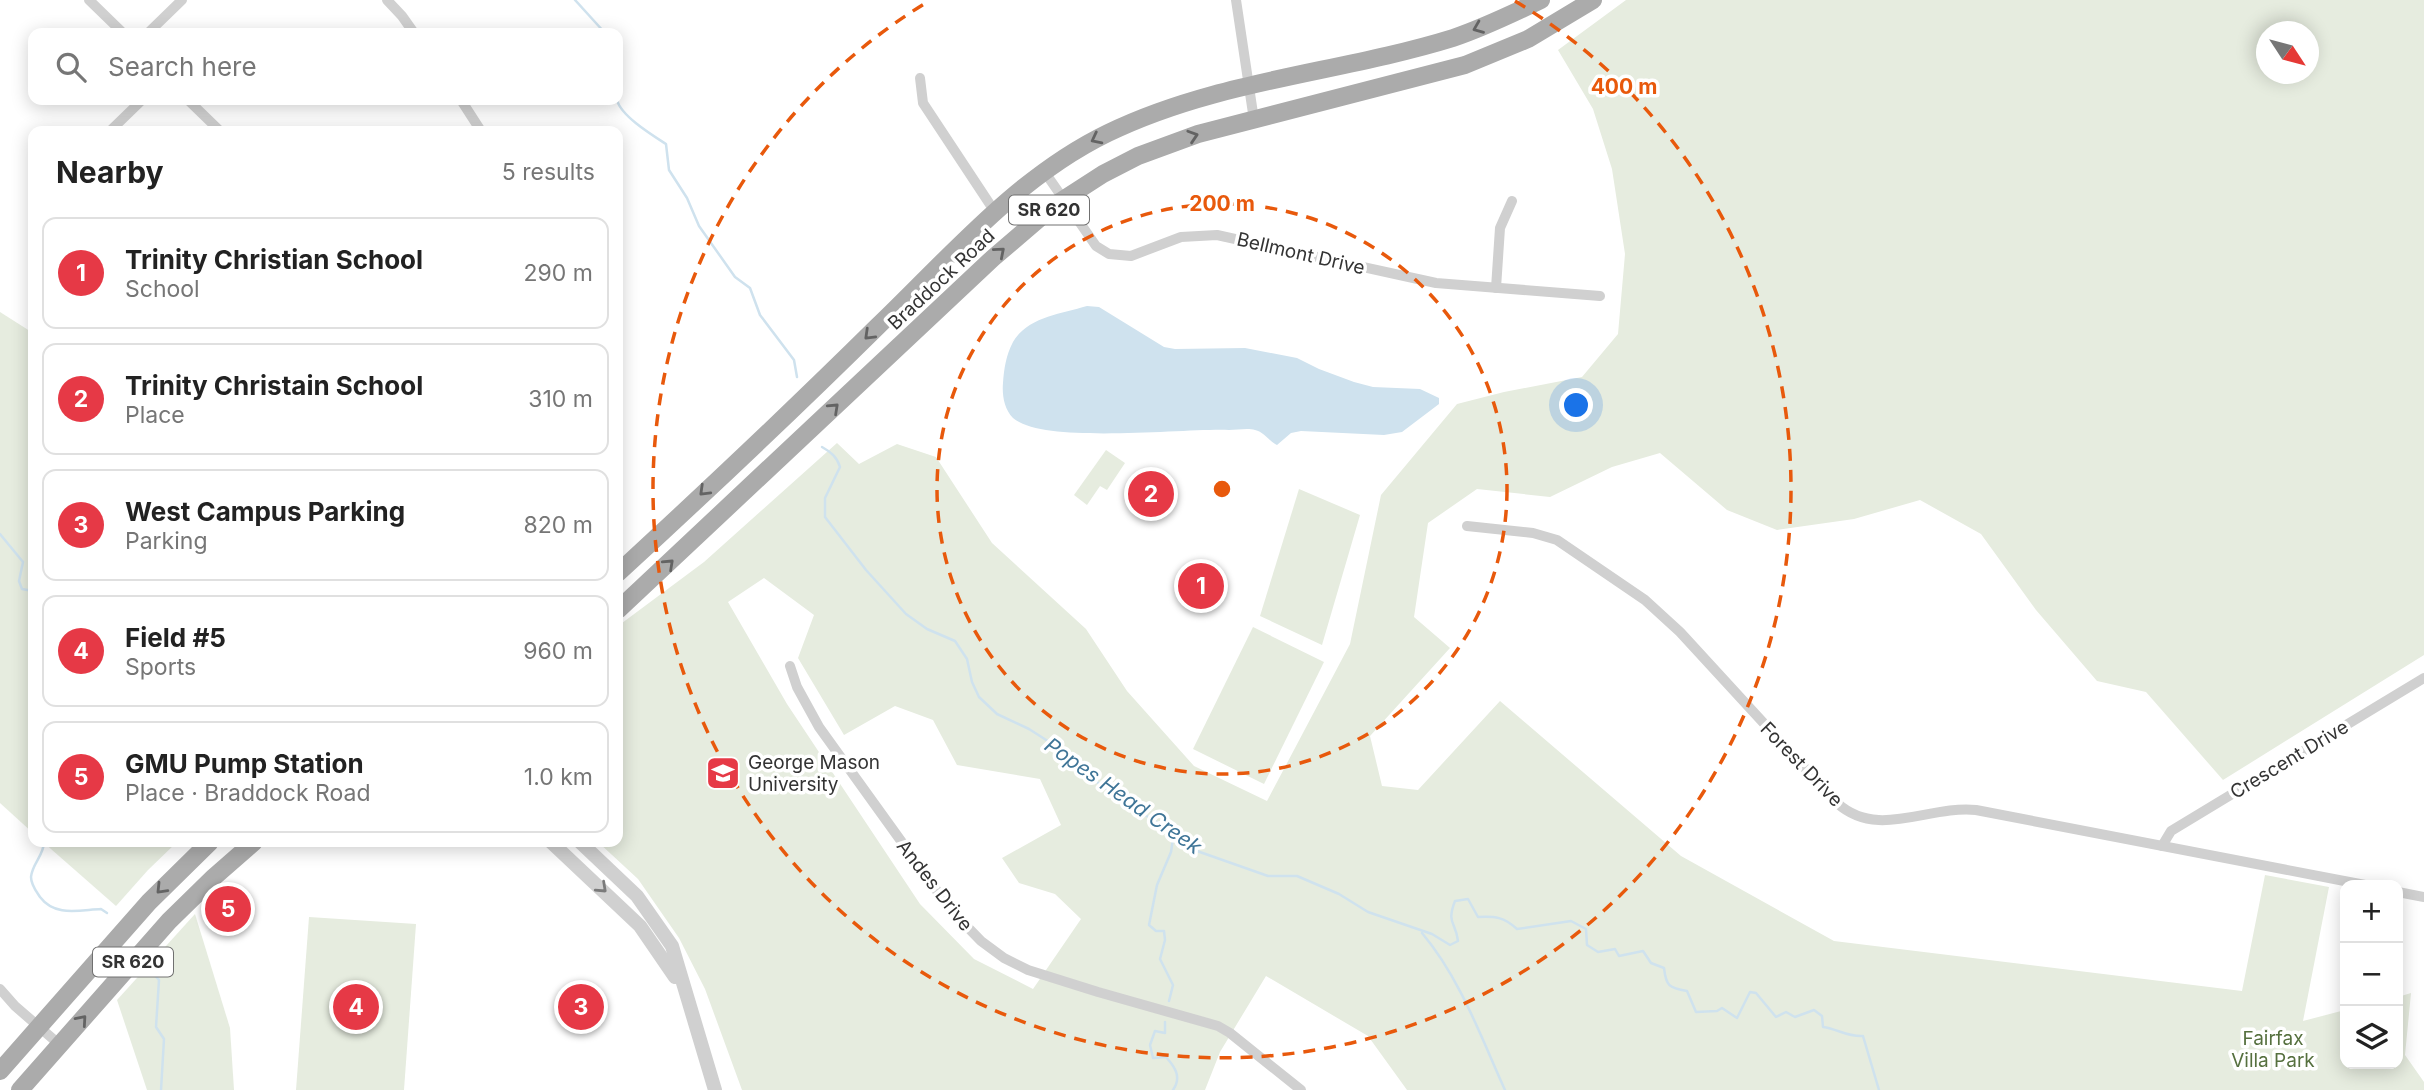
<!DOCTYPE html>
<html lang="en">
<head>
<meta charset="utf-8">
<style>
	:root { --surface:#fff; --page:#f6f6f6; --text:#222; --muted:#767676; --line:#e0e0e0; --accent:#e63946 }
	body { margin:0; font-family:Inter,sans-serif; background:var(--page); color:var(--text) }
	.controls { position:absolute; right:21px; bottom:21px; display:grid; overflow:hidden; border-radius:14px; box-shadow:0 4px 18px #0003 }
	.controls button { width:63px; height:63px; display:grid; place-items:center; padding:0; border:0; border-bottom:2px solid var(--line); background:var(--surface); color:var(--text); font:35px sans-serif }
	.compass { position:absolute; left:2256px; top:21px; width:63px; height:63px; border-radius:50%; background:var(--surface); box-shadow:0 4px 18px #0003; rotate:126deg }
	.you { position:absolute; left:1577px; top:406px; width:24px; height:24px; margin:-18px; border:5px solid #fff; border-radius:50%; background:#1a73e8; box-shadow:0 0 0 10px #1a73e833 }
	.badge { display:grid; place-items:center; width:46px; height:46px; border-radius:50%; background:var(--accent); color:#fff; font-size:23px; font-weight:700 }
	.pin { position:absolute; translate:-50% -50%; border:4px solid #fff; box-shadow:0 2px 7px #0006 }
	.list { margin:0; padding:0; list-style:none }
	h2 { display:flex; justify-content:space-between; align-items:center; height:91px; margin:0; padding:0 28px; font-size:30px }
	h2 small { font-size:23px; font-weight:400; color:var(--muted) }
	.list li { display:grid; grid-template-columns:46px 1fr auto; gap:21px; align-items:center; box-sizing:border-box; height:112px; margin:0 14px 14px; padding:0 14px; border:2px solid var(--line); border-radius:14px }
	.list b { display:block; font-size:26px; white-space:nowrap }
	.list p { margin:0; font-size:23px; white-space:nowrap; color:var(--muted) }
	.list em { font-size:23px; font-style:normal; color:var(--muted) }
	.icon { flex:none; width:38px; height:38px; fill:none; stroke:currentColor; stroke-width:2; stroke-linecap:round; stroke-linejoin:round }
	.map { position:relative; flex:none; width:2424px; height:1090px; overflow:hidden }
	.search { position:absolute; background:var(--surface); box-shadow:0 4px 18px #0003; left:28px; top:28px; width:595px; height:77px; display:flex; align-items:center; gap:18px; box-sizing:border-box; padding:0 24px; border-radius:14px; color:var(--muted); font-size:26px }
	.panel { position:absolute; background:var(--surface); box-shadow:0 4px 18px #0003; left:28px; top:126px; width:595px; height:721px; border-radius:14px }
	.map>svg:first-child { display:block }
	.green { fill:#e6ecdf; fill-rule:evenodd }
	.water { fill:#cfe2ee }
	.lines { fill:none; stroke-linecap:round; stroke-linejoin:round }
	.stream { stroke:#cfe2ee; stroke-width:2.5 }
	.minor { stroke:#d0d0d0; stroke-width:10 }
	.tertiary { stroke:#d0d0d0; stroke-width:14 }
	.primary { stroke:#ababab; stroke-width:18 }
	.oneway { stroke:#636363 }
	.oneway2 { stroke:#7a7a7a }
	.ring { fill:none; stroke:#e8590c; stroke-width:3.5; stroke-dasharray:12 9 }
	.labels { text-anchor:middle; stroke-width:7; stroke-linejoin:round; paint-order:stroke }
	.shield { fill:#fff; stroke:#707070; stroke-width:2 }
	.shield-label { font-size:18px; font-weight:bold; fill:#333 }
	.street-label { font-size:19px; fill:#333; stroke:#fff }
	.poi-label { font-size:19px; fill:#333; stroke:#fff; text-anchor:start }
	.park-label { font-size:19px; fill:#56703f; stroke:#fff }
	.water-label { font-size:21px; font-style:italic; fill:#3f7597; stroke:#fff }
	.centre { fill:#e8590c; stroke:#fff; stroke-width:3.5 }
	.ring-label { font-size:21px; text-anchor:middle; font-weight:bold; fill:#e8590c; stroke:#fff; stroke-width:7; stroke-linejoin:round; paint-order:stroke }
</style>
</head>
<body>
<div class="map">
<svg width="2424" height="1090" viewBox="0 0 2424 1090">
	<rect width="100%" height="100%" fill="#fff"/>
	<g class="green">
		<path d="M1626 0H2424V655L2223 780 2146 692 2097 681 2036 610 1981 534 1920 500 1854 519 1777 530 1727 510 1660 453 1612 467 1550 497 1477 489 1428 523 1414 617 1450 648 1370 736 1382 786 1418 790 1500 701 1681 856 1834 941 2242 991 2265 875 2329 887 2303 1021 2345 1010V1064H2398V997L2411 993 2405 1055 2424 1082V1090H1407L1368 1036 1266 976 1220 1052 1205 1090H742L705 989 679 938 638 879 598 842H618V626L704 562 837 443 859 464 897 444 936 457 992 543 1086 629 1127 691 1194 766 1267 801 1350 644 1381 495 1457 404 1504 392 1582 377 1618 334 1625 254 1612 169 1593 109 1558 50ZM2266 32H2308V74H2266ZM764 578 814 615 798 658 844 735 895 706 933 720 957 765 1040 779 1061 825 1002 858 1019 883 1055 894 1081 919 1033 989 974 959 920 904 787 704 728 602Z"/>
		<path d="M0 312 33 333V833L0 803Z"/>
		<path d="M1106 450 1125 463 1107 490 1100 486 1087 505 1074 495Z"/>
		<path d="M1299 489 1360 515 1322 645 1260 616Z"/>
		<path d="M1253 627 1324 662 1264 784 1193 749Z"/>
		<path d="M43 842H177L148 870 116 906Z"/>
		<path d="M195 914 230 1028 234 1090H147L117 1000Z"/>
		<path d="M309 917 416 924 404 1090H296Z"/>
	</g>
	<path class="water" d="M1087 306 1099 307 1164 347 1175 349 1245 348 1297 358 1319 369 1354 382 1373 387 1420 389 1439 398V404L1402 432 1384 435 1301 431 1291 433 1277 445C1269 441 1264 432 1255 430 1248 428 1237 430 1229 430 1185 428 1043 445 1013 418 1004 409 1002 395 1003 383 1004 369 1006 355 1013 342 1028 317 1060 314 1087 306Z"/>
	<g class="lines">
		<g class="stream">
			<path d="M575 0 605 33"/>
			<path d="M618 50V58"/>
			<path d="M617 100C621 116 652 135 666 144L669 170 687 198 699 226 735 277 750 288 760 315 794 360 797 377"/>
			<path d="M822 447C831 452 837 457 840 467L825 498V517L866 570 906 614 927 629 955 641 967 659 972 682 979 697 997 714 1029 729 1054 745 1072 764 1133 808 1174 832 1197 851 1268 876H1297L1339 894 1368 912 1432 934 1450 945 1458 941C1456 922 1446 924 1455 901L1468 899 1478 917C1495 916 1504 917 1517 929L1571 921 1586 929 1587 945 1598 952 1615 949 1619 956 1643 951 1651 963 1664 968C1666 986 1669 988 1687 991L1696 1012 1717 1011 1722 1008 1737 1018 1750 992 1756 993 1776 1017 1786 1012 1795 1017 1814 1010 1822 1016 1823 1027C1838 1029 1847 1037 1863 1036L1879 1090"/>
			<path d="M0 534 23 562 19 581 22 589 33 591"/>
			<path d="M33 804V813"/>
			<path d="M44 842C44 855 32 864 31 877 31 885 36 891 40 897 55 917 79 910 101 909L107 913"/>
			<path d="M1422 933C1460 978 1481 1037 1505 1090"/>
			<path d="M153 973 159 980 156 1027 164 1039 161 1090"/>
			<path d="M1169 1001 1173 985 1160 959 1165 940 1164 931H1156L1149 925 1157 885 1171 852 1174 832"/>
			<path d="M1165 1022V1033L1155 1031 1150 1045 1153 1058 1166 1057C1175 1067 1182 1077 1173 1090"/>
		</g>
		<g class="minor">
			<path d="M89 0 123 33"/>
			<path d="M387 0 402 16 414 33"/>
			<path d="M1236 0 1254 120"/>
			<path d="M148 33 182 0"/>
			<path d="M920 78 923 103 995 212"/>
			<path d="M188 100 220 131"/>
			<path d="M461 100 481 131"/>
			<path d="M110 131 142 100"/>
			<path d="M1044 171 1096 246 1109 254 1131 256 1181 237 1217 235 1436 283 1600 296"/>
			<path d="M1496 288 1500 228 1512 201"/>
			<path d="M1467 526 1533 533 1557 540 1645 600 1680 632 1837 803C1878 840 1928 805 1976 810L2365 885"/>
			<path d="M790 666 797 687 819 727 950 909 981 941 1004 958 1028 970 1098 992 1218 1026 1230 1033 1301 1090"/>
			<path d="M2162 846 2171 831 2424 678"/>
			<path d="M2398 892 2424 897"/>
			<path d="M0 989 15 1006 60 1045"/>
		</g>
		<g class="tertiary">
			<path d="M551 842 640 926 675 977"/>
			<path d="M580 842 637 896 672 946 715 1090"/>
		</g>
		<g class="primary">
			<path d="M618 573C706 492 793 410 878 326 950 257 1017 177 1108 133 1217 80 1340 73 1453 38 1483 28 1512 14 1541 0"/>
			<path d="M618 610 993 258 1055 205 1103 174 1138 156 1198 134 1465 65 1528 39 1593 0"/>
			<path d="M0 1071 149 902 210 842"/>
			<path d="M20 1090 169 921 214 877 254 842"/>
		</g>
	</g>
	<defs><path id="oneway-chevron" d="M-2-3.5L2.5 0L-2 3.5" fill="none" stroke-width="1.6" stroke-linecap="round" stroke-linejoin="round" transform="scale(1.75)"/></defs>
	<g class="oneway">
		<use href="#oneway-chevron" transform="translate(1478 28) rotate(158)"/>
		<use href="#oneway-chevron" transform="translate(1193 136) rotate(-18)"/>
		<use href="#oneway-chevron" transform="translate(1096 139) rotate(153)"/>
		<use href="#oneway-chevron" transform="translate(1000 252) rotate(-41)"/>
		<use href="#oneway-chevron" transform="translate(869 335) rotate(136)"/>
		<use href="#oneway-chevron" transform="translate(834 408) rotate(-43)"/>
		<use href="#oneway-chevron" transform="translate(704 491) rotate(136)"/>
		<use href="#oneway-chevron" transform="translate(669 564) rotate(-43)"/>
		<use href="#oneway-chevron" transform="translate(161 889) rotate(134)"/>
		<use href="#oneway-chevron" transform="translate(82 1020) rotate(-49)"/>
	</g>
	<use class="oneway2" href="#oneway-chevron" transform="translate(602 888) rotate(43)"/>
	<g class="ring">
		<circle cx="1222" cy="489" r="285"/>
		<path d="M1515 1A569 569 0 1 1 929 1"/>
	</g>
	<defs>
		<g id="university-square" transform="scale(1.75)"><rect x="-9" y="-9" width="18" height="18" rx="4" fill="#e63946" stroke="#fff"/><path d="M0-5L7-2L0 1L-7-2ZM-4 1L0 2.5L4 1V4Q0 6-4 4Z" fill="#fff"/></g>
	</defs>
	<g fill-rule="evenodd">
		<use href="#university-square" x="723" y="773"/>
	</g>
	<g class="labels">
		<g class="shield">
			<rect x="1009" y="195.5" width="80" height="29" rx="5"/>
			<rect x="93" y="947.5" width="80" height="29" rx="5"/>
		</g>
		<g class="shield-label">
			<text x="1049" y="216">SR 620</text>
			<text x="133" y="968">SR 620</text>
		</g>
		<g class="street-label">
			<text transform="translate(1301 253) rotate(13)" y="7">Bellmont Drive</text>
			<text transform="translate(941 279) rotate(-43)" y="7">Braddock Road</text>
			<text transform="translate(2289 759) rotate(-31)" y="7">Crescent Drive</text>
			<text transform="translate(1802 764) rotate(46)" y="7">Forest Drive</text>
			<text transform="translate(935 885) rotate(52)" y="7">Andes Drive</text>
		</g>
		<g class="poi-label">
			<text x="748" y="769">George Mason<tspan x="748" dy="22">University</tspan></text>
		</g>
		<g class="park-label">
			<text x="2273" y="1045">Fairfax<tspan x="2273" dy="22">Villa Park</tspan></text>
		</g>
		<g class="water-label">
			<text transform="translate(1123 796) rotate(35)" y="7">Popes Head Creek</text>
		</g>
	</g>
	<circle cx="1222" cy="489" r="10" class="centre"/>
	<g class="ring-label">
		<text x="1624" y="94">400 m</text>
		<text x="1222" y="211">200 m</text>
	</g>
</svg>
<div class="controls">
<button>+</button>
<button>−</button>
<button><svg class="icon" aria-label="layers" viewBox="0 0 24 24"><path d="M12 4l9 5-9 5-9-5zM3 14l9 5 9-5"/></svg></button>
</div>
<svg class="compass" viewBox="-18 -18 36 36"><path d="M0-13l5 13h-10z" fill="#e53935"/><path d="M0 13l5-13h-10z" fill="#767676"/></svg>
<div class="you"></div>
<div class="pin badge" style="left:1201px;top:586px">1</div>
<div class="pin badge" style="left:1151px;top:494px">2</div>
<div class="pin badge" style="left:581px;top:1007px">3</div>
<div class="pin badge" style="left:356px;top:1007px">4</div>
<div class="pin badge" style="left:228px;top:909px">5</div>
<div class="search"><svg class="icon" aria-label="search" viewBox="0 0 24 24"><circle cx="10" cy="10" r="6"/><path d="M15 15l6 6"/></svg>Search here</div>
<section class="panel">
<h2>Nearby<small>5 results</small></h2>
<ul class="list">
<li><span class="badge">1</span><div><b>Trinity Christian School</b><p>School</p></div><em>290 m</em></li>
<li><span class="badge">2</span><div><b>Trinity Christain School</b><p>Place</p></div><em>310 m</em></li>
<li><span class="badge">3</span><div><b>West Campus Parking</b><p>Parking</p></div><em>820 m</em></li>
<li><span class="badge">4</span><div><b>Field #5</b><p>Sports</p></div><em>960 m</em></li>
<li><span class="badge">5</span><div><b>GMU Pump Station</b><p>Place · Braddock Road</p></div><em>1.0 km</em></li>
</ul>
</section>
</div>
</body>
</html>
